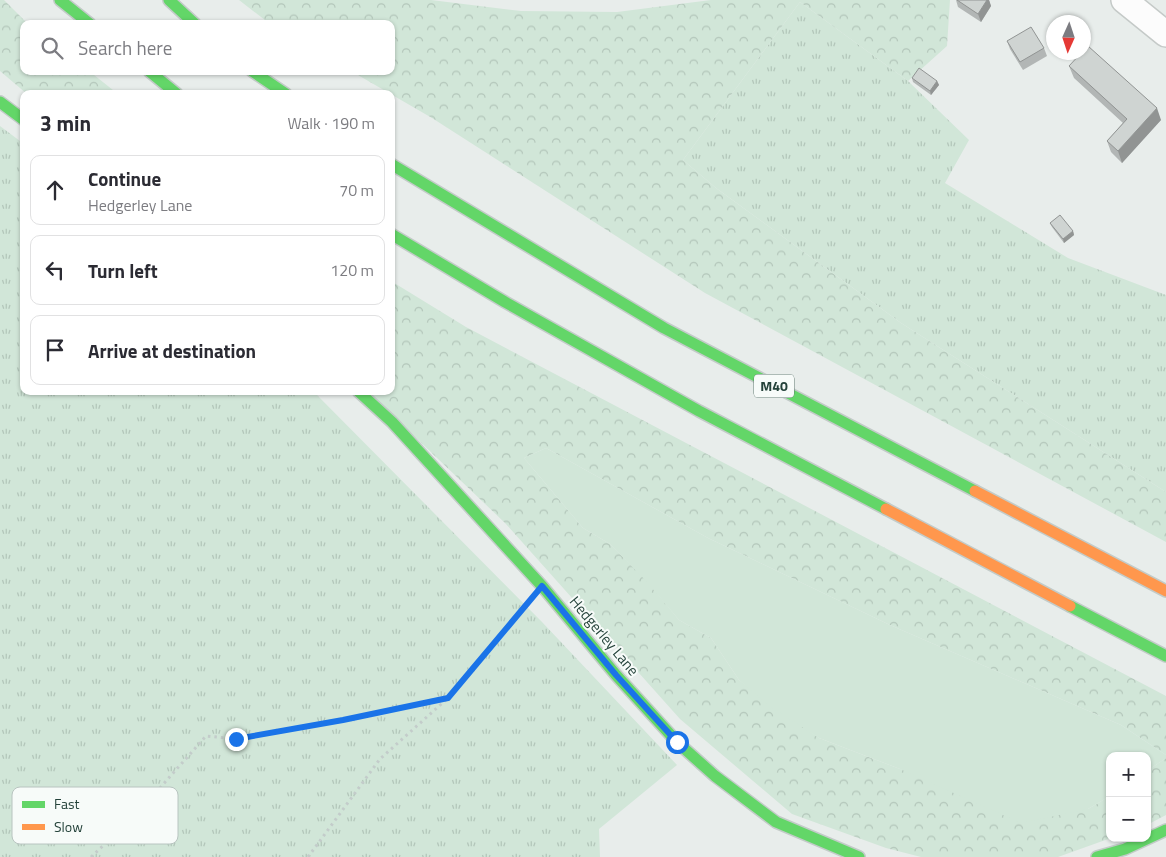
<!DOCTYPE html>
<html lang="en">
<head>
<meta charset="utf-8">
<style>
	:root { --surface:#fff; --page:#f7f7f7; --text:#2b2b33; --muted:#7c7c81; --line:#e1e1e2 }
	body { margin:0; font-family:"Titillium Web",sans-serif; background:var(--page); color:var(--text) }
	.controls { position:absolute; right:15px; bottom:15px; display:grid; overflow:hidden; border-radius:10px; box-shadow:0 1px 4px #0004 }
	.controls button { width:45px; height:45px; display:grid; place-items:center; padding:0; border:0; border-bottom:1px solid var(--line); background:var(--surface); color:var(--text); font:25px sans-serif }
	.compass { position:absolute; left:1046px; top:15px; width:45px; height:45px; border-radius:50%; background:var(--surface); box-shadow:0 1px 4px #0004; rotate:183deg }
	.stop { position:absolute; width:15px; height:15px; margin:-11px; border:4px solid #1a73e8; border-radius:50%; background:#fff }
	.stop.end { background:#1a73e8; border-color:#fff; box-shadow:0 1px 5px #0008 }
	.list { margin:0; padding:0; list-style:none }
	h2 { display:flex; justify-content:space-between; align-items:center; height:65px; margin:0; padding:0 20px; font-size:21px }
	h2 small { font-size:16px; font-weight:400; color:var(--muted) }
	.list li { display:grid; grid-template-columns:32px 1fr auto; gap:15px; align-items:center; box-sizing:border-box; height:70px; margin:0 10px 10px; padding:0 10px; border:1px solid var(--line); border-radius:10px }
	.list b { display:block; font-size:19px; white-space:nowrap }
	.list p { margin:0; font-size:16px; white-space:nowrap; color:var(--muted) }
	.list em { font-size:16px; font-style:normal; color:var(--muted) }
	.icon { flex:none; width:28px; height:28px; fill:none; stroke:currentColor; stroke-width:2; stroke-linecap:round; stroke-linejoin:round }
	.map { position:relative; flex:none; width:1166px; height:857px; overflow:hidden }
	.search { position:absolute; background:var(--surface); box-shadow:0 1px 4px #0004; left:20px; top:20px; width:375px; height:55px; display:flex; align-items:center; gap:12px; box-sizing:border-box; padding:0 18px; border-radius:10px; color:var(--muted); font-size:19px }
	.panel { position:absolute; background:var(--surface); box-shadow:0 1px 4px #0004; left:20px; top:90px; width:375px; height:305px; border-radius:10px }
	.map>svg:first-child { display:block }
	.grass { fill:url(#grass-tufts) }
	.forest { fill:url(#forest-crowns) }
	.green { fill:#d1e6d8 }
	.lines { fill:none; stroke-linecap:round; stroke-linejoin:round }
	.street-casing { stroke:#c5cac8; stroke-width:28 }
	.fast-casing { stroke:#c3cbc8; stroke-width:14 }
	.slow-casing { stroke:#c3cbc8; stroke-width:14 }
	.path { stroke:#c3ccca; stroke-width:3; stroke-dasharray:2.5 4; stroke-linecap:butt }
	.street { stroke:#fcfcfc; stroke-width:25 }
	.fast { stroke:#63d668; stroke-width:11 }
	.slow { stroke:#ff974d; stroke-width:11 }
	.wall { fill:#b2b6b5 }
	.shaded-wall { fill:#919493 }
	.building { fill:#cfd4d2; stroke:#919493 }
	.route { stroke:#1a73e8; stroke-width:6 }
	.labels { text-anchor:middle; stroke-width:4; stroke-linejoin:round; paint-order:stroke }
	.shield { fill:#f7fbf9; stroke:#637a73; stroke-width:1 }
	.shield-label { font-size:14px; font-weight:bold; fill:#24423a }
	.street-label { font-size:15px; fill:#24423a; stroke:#f7fbf9 }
	.key { fill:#f7fbf9; stroke:#b8c4c0; stroke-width:1 }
	.key-label { font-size:14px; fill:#24423a }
</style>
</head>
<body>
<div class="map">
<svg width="1166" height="857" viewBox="0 0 1166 857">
	<defs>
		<pattern id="grass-tufts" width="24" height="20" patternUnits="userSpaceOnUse" patternTransform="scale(1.25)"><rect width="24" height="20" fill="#d1e6d8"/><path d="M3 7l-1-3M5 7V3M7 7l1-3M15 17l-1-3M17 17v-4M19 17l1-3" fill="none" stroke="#b3c6ba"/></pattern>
		<pattern id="forest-crowns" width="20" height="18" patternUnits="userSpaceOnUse" patternTransform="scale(1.25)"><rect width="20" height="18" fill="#d1e6d8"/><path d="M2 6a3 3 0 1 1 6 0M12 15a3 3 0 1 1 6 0" fill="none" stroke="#b3c6ba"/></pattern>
	</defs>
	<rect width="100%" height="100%" fill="#e8edeb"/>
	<g class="grass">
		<path d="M800 2 908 81 969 140 945 183 1068 258 1166 295V492L901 323 716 188 683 160Z"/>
		<path d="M0 126 24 144V391H313L542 622 677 765 599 829 600 857H0Z"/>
	</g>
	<g class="forest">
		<path d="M0 0H4L28 24H24V71H89L118 94H27L0 71Z"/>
		<path d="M239 0H431L521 11 617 12 711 0H950L947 46 908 81 800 2 683 160 716 188 901 323 1166 492V542L705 293 432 118 351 71H391V24H270Z"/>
		<path d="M391 281 466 327 1166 696V755L1121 725 890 625 708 538 546 448 524 458 583 528 610 544 647 581 679 620 711 638 739 680 819 738 900 769 1088 809 1110 796 1111 838 1058 857H921L886 848 792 814 680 719 505 523 367 391H391Z"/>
		<path d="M1166 758V815L1147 825V771Z"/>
	</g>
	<path class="green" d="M546 448 708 538 890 625 1121 725 1166 755V758L1147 771V756H1110V796L1088 809 1021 823 900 769 819 738 768 705 739 680 711 638 679 620 646 581 610 544 583 528 524 458Z"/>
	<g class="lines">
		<g class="street-casing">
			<path id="street" d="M1124 0 1166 34"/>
		</g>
		<g class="fast-casing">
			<g id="fast">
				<path d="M60 0 90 24"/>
				<path d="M169 0 195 24"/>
				<path d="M149 71 177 94"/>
				<path d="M252 71 286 94"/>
				<path d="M0 102 24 120"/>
				<path d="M391 164 664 328 975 491"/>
				<path d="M391 234 505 302 699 411 886 509"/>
				<path d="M358 391 392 422 542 586 616 675 677 742 715 776 776 822 859 857"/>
				<path d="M1070 606 1166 656"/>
				<path d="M1097 857 1125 849 1166 830"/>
			</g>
		</g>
		<g class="slow-casing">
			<g id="slow">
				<path d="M975 491 1166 591"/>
				<path d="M886 509 1070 606"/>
			</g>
		</g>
		<g class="path">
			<path d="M91 857 135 816 206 736 236 739 343 720 448 698"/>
			<path d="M308 857 380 759 448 698 527 604"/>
		</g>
		<use href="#street" class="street"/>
		<use href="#fast" class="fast"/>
		<use href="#slow" class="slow"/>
	</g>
	<g class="wall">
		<path d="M956 0H989L991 6 981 22 958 7Z"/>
		<path d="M1007 41 1044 48 1047 56 1023 70 1010 49Z"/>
		<path d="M1069 66 1161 120 1122 163 1111 152 1107 141 1123 123 1074 78Z"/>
		<path d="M912 78 937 81 939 85 931 95 913 82Z"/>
		<path d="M1050 223 1073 231 1074 235 1064 243 1052 227Z"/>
	</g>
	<g class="shaded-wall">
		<path d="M987 0H989L991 6 981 22 978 14Z"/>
		<path d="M937 81 939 85 931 95 930 91Z"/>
		<path d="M1157 108 1161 120 1122 163 1118 151Z"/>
		<path d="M1073 231 1074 235 1064 243 1063 239Z"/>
	</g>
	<g class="building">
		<path d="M957 0H987L978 14Z"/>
		<path d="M1031 27 1044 48 1020 62 1007 41Z"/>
		<path d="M1088 46 1157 108 1118 151 1107 141 1127 119 1069 66 1082 52H1084V51Z"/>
		<path d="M919 68 937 81 930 91 912 78Z"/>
		<path d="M1060 215 1073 231 1063 239 1050 223Z"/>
	</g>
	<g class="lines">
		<path class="route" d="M236 739 343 720 448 698 542 586 616 675 677 742"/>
	</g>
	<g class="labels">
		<rect class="shield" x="754" y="374.5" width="40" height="23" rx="4"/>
		<g class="shield-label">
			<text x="774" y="391">M40</text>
		</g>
		<g class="street-label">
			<text transform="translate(604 636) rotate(50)" y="5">Hedgerley Lane</text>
		</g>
	</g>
	<rect x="12" y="787" width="166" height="57" rx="8" class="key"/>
	<rect x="22" y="801" width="23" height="7" fill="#63d668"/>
	<rect x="22" y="824" width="23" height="6" fill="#ff974d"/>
	<g class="key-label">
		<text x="54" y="809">Fast</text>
		<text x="54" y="832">Slow</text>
	</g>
</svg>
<div class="controls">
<button>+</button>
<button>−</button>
</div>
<svg class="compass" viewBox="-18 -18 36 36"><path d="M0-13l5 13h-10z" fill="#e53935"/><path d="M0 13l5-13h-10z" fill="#7c7c81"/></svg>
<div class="stop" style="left:677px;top:742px"></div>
<div class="stop end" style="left:236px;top:739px"></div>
<div class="search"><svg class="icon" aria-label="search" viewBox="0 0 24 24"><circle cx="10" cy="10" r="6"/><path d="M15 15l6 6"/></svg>Search here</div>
<section class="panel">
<h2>3 min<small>Walk · 190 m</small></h2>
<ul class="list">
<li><svg class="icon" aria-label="ahead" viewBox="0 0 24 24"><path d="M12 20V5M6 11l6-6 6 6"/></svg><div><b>Continue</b><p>Hedgerley Lane</p></div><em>70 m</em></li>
<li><svg class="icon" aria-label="left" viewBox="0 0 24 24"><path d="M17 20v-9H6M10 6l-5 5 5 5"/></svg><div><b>Turn left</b></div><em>120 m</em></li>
<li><svg class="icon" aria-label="arrive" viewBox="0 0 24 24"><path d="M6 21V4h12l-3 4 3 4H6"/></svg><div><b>Arrive at destination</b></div></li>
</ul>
</section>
</div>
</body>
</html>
